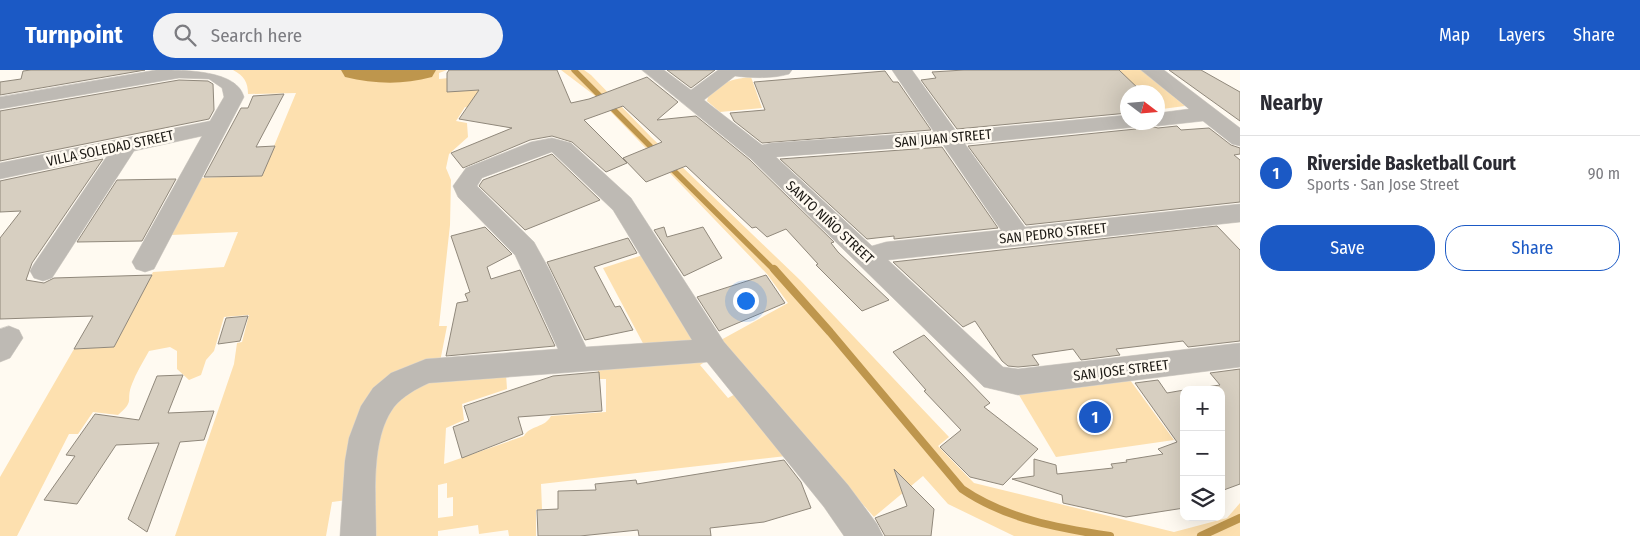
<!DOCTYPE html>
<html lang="en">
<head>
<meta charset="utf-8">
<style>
	:root { --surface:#fff; --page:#f2f2f3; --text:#2b2b33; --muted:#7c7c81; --line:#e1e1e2; --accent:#1b59c5 }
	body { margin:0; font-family:"Fira Sans Condensed",sans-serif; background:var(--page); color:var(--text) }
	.controls { position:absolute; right:15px; bottom:15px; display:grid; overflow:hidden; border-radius:10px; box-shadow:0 5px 20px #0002 }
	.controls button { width:45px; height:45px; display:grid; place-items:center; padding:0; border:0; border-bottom:1px solid var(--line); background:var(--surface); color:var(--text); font:25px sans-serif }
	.compass { position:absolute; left:1120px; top:15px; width:45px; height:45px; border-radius:50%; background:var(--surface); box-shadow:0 5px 20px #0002; rotate:106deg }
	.you { position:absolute; left:745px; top:230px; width:18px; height:18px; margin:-12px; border:4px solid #fff; border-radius:50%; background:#1a73e8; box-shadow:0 0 0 8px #1a73e833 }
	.badge { display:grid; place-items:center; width:32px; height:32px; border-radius:50%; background:var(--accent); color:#fff; font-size:16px; font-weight:700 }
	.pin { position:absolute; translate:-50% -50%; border:2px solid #fff; box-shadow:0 1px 5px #0006 }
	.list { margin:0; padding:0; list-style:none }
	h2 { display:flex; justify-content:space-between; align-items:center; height:65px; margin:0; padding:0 20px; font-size:21px }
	h2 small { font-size:16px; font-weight:400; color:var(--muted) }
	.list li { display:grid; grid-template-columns:32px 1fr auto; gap:15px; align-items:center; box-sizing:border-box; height:75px; padding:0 20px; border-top:1px solid var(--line) }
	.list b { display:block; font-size:19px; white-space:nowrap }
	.list p { margin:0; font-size:16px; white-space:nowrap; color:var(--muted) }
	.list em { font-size:16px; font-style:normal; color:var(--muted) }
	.actions { display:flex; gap:10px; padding:15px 20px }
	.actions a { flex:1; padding:11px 0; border:1px solid var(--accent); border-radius:20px; text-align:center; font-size:18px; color:var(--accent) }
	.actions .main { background:var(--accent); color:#fff }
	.icon { flex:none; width:28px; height:28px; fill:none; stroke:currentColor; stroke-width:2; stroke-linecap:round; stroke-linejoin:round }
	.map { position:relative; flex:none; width:1240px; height:466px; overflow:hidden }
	header { display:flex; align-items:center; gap:30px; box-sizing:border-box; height:70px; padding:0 25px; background:var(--accent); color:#fff }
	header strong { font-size:24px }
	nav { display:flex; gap:28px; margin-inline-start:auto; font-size:18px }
	.search { width:350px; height:45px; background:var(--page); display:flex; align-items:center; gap:12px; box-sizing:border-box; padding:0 18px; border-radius:28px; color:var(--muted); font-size:19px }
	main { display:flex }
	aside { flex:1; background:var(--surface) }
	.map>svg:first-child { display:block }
	.green { fill:#fde0af; fill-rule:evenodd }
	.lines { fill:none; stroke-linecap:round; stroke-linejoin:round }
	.stream-far1 { stroke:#be964d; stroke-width:5.5 }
	.stream { stroke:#be964d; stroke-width:8 }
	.river { fill:#be964d; fill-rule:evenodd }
	.building { fill:#d7cfc1; stroke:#90887b }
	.minor-casing { stroke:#dbd6ce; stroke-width:1 }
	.minor { fill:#bebab4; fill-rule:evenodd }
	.labels { text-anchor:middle; stroke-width:5; stroke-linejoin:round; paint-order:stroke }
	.street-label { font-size:14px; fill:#1d1a15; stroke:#fffaf1 }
</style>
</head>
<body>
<header>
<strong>Turnpoint</strong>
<div class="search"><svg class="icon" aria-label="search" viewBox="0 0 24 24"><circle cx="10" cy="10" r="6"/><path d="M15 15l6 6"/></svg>Search here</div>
<nav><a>Map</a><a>Layers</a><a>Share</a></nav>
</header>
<main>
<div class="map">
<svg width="1240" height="466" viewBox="0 0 1240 466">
	<rect width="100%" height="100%" fill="#fffaf1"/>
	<g class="green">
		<path d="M233 0H447L439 3V9L480 5 495 0 474 39 465 37 456 51 467 53 468 67 449 84 446 98 451 110 450 155 439 256H447L439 297 406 301 347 430 332 432 326 466H175L234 294 237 273 242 272 249 245 224 247 214 281 206 290 201 305 189 310 177 299V281L170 277 149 281C143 292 136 303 132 314 125 331 136 330 118 345L93 342 78 364H69L17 466H0V407L74 279 114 277 153 202 224 197 238 162 171 165 201 108 262 105 296 23 248 24C248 12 244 6 233 0Z"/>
		<path d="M561 0H584L591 5 651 67 800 210 949 367 938 376 974 413 1174 462 1227 448 1240 433V466H1014L948 434 923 406 874 447 719 271 788 233 767 204 612 43 594 25Z"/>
		<path d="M1119 0H1142L1185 36 1162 39 1158 35V22H1145L1138 15 1125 16Z"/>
		<path d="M751 7 762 38 720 42 707 31C710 14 736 8 751 7Z"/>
		<path d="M646 184 700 270 645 277 603 198Z"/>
		<path d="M711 288 700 295 728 328 741 321 795 385 541 414 542 439 536 440V466H509L508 460 479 464 478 455 438 461V466H365L371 366 411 314 506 304 507 319 462 334 464 350 446 358 444 394 524 366C530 355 545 358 551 346L606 342V309H598V298ZM447 413V428L453 427V446L438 448V415Z"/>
		<path d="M1130 310 1174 370 1056 387 1019 325Z"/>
	</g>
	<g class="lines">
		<g class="stream-far1">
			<path d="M574 0 657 83"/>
			<path d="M668 95 775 201"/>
		</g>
		<g class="stream">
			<path d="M774 199 830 262 962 419C1006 449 1058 458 1110 466"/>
			<path d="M1201 466 1240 448"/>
		</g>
		<path class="river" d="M341 0H436L432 7C402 15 375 14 345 7Z"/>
	</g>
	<g class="building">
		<path d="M31 0H145L0 25V12L21 9 23 1Z"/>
		<path d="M449 0H557L571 33 589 29 647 7 678 32 657 50 696 46 750 90 834 172 831 173 838 182 889 230 862 241 816 195 818 194 786 159 767 167 756 157 752 158 686 96 646 112 623 88 662 72 623 36 584 50 627 93 606 102 572 72 552 66 530 70 463 98 451 83 512 58 459 49 479 20 447 22V3Z"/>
		<path d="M667 0H715L691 18Z"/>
		<path d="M964 0H1119L1142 22H1128V43L957 59 921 10 936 8 932 2Z"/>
		<path d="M1169 0H1201L1240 22V51Z"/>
		<path d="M885 1 893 12H898L931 60 762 73 734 51 730 43 765 40 754 12Z"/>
		<path d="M179 10 208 11 213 14 214 40 209 49 0 91V41Z"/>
		<path d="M284 24 256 77 275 76 262 106 204 107 241 38H248L253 26Z"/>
		<path d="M1140 52H1149L1150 56 1158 58 1177 56 1181 60 1209 58 1231 75 1240 78V84L1234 85 1240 90V132L1026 155 968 76 1136 59Z"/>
		<path d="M942 77 998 158 894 169V166L867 169 780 89Z"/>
		<path d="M552 84 600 130 525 160 479 116 483 110Z"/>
		<path d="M103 89 32 193 26 210 44 213 54 208 152 205 114 277 74 279 93 246 0 249V168L21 141 0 142V111Z"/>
		<path d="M176 109 142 171 77 172 117 110Z"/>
		<path d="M1217 156 1240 180V271L1188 277 1183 271 1116 279 1120 285 1081 290 1073 279 1032 285 1039 295 1018 297 1008 296 1002 291 975 251 963 257 893 192Z"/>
		<path d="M485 157 512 184 487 197 491 209 520 200 555 276 446 286 457 233 468 231 465 224 470 222 451 166Z"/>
		<path d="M664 157 667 167 703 157 722 188 684 206 654 160Z"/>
		<path d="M628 168 637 183 594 197 615 237 620 236 633 260 585 270 547 192Z"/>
		<path d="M766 205 785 233 719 261 697 227Z"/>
		<path d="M248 246 240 271 218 274 226 248Z"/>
		<path d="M924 265 990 333 984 337 1038 379 1003 415 970 407 940 377 961 360 924 321 926 320 893 282Z"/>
		<path d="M1240 299V414L1221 421V320L1200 318 1220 315 1210 303Z"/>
		<path d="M599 302 602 341 518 347 523 364 462 388 453 357 469 351 464 336 553 306Z"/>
		<path d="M183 305 168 343 214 341 204 370 180 372 147 462 128 449 159 373 116 375 77 434 44 430 75 386 66 385 95 344 139 350 157 306Z"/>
		<path d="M1158 310 1167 323 1184 320V438L1126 447 1063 433 1062 425 1012 409 1034 406V389L1056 395 1057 404 1113 398 1111 394 1127 392 1126 390 1163 384 1158 379 1177 372 1135 313Z"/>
		<path d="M784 390 801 412 811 438 764 452 710 458 711 466H639L638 460 580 466H538L537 440 558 439V421L596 420 595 414 636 410 637 414Z"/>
		<path d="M894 399 934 439 931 466H885L875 448 907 436Z"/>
	</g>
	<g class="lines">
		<g class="minor-casing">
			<g id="minor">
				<path d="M156 0C186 0 237 0 244 27L154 199 145 202 136 199 132 192 202 66 134 81 52 208 43 211 34 208 30 201 34 194 107 86 0 109V93L210 51 224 27 222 18 209 9 179 8 0 39V27Z"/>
				<path d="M642 0H664L691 20 718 0H792L789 4C772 9 752 8 735 6L704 30 762 75 772 73 934 62 892 0H912L956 61 1128 45V52H1138L1136 57 965 74 1025 157 1240 134V152L888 190 1003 297 1018 299 1240 273V297L1018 325 984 317 751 89ZM943 75 1001 160 886 172 872 176 776 87Z"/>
				<path d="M1141 0H1164L1240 58V76L1232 74 1203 51 1158 56 1150 54 1158 52V43L1189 39Z"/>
				<path d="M552 68 571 73 631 128 724 272 848 415 877 454 883 466H844L824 437 707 292 429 313C416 319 403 326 394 337 370 369 376 428 376 466H340L345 391 349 368 361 336 373 318 391 303 426 289 558 279 515 185 458 127 453 116 466 98 531 72ZM552 82 613 140 692 270 586 277 549 199 534 172 477 116 482 108Z"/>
				<path d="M9 256 19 260 23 268 10 288 0 292V259Z"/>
			</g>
		</g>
		<use href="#minor" class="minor"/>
	</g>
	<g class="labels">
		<g class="street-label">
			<text transform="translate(943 68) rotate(-5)" y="5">SAN JUAN STREET</text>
			<text transform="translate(110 78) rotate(-12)" y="5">VILLA SOLEDAD STREET</text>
			<text transform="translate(830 152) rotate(43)" y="5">SANTO NIÑO STREET</text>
			<text transform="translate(1053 163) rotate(-6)" y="5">SAN PEDRO STREET</text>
			<text transform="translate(1121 300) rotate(-7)" y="5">SAN JOSE STREET</text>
		</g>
	</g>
</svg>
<div class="controls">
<button>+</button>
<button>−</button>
<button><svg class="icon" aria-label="layers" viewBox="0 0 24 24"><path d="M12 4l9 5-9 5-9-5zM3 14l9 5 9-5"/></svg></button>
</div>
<svg class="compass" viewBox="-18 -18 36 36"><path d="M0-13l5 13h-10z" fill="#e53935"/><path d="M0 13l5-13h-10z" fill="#7c7c81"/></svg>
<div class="you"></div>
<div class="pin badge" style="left:1095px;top:347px">1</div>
</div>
<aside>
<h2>Nearby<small></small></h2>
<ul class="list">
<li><span class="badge">1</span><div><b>Riverside Basketball Court</b><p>Sports · San Jose Street</p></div><em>90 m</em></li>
</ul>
<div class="actions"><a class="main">Save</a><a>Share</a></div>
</aside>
</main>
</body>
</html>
